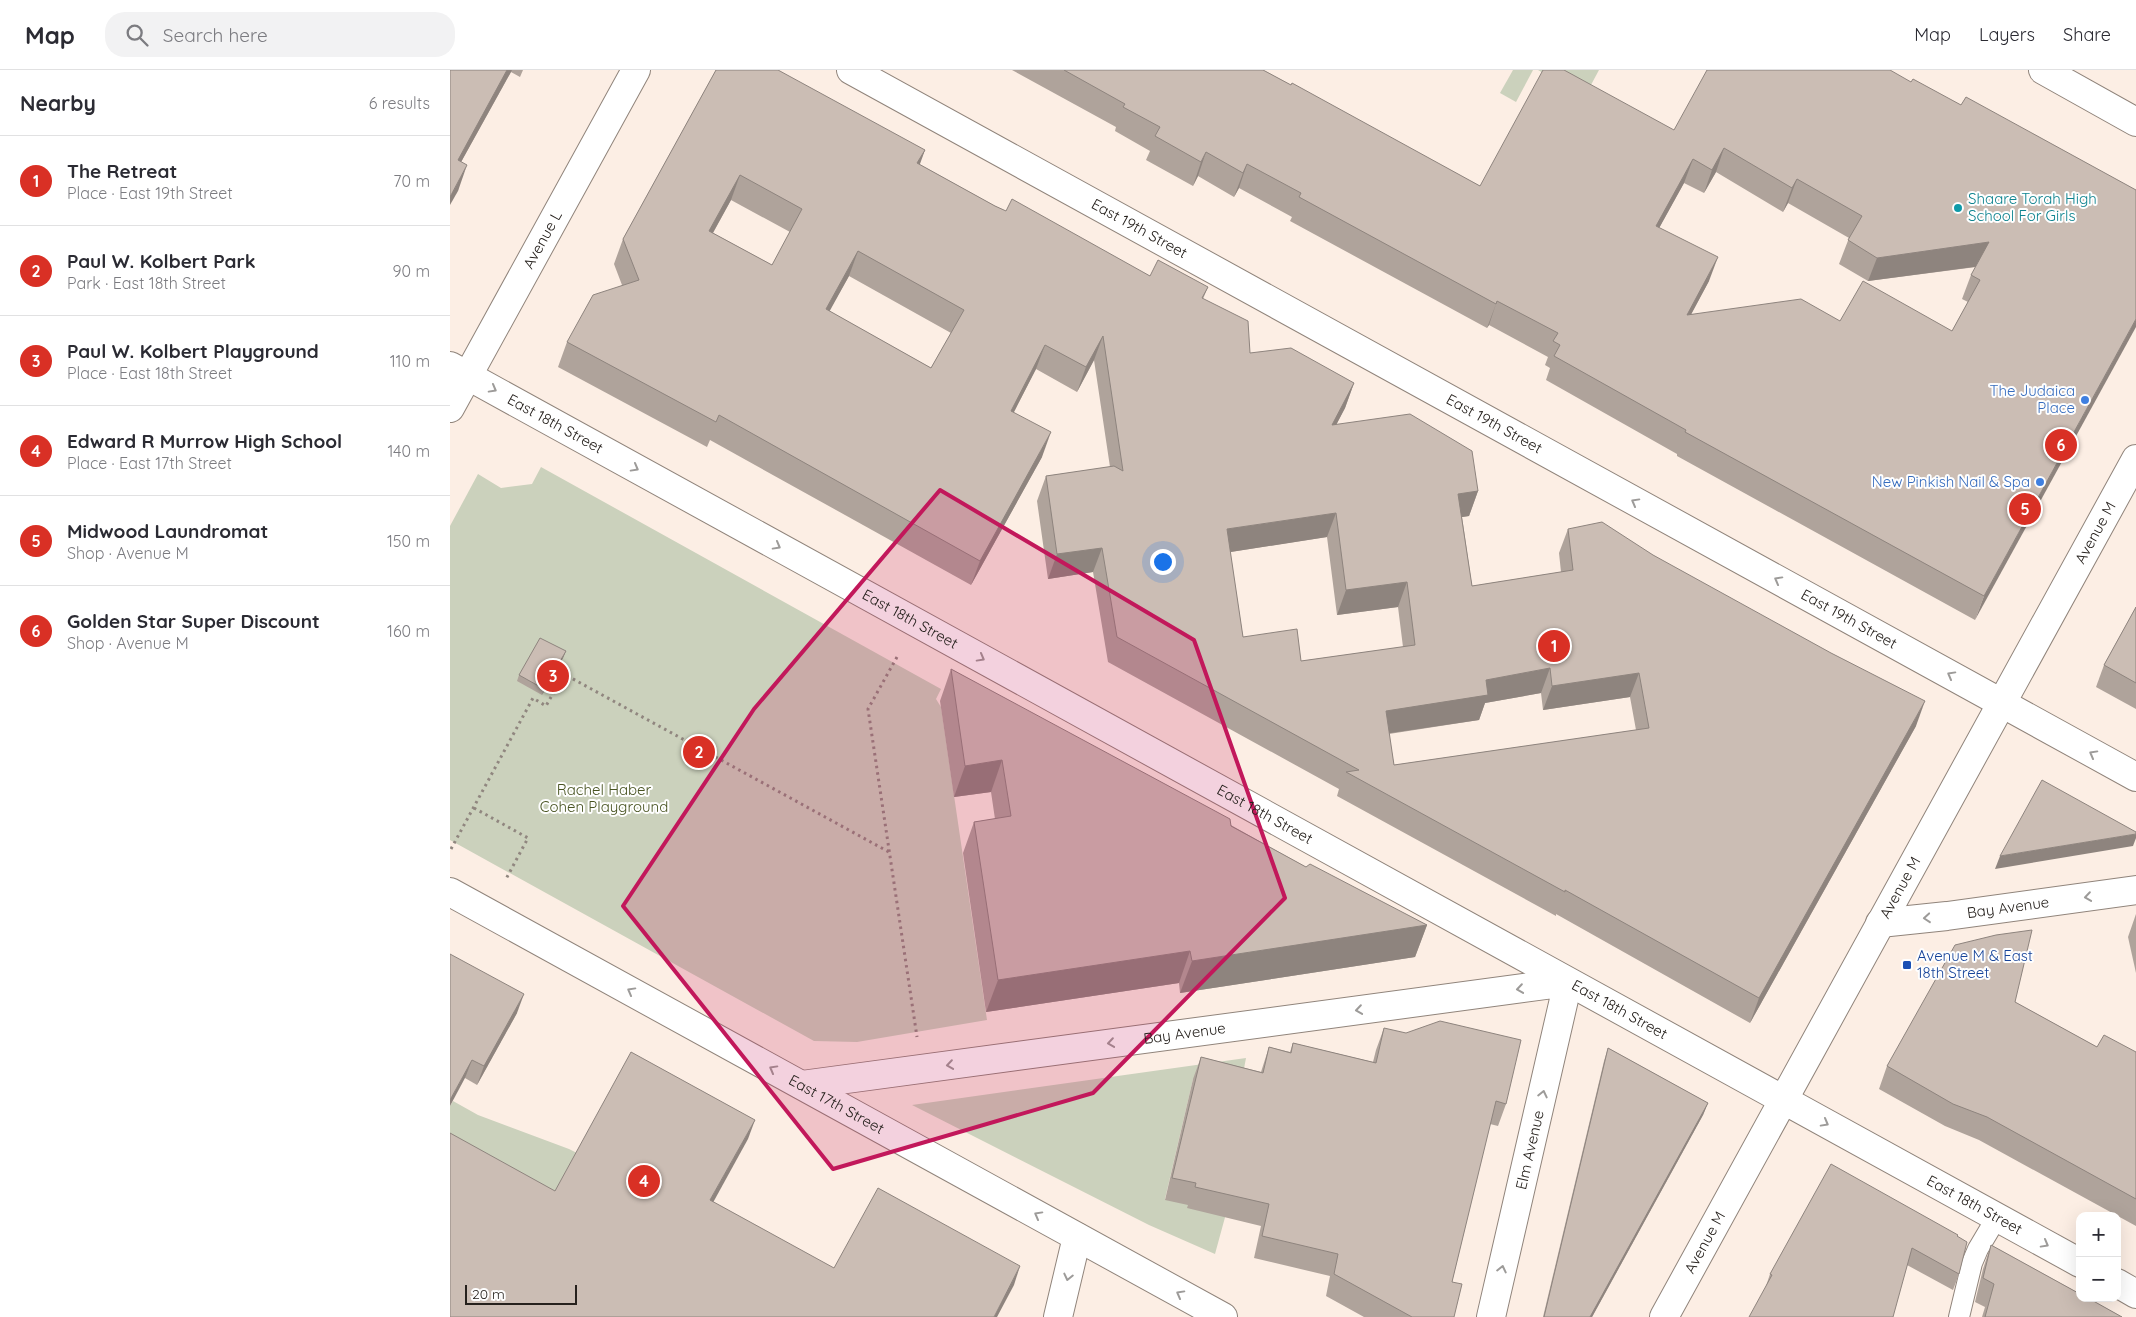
<!DOCTYPE html>
<html lang="en">
<head>
<meta charset="utf-8">
<style>
	:root { --surface:#fff; --page:#f2f2f3; --text:#2b2b33; --muted:#7c7c81; --line:#e1e1e2; --accent:#d93025 }
	body { margin:0; font-family:Quicksand,sans-serif; background:var(--page); color:var(--text) }
	.controls { position:absolute; right:15px; bottom:15px; display:grid; overflow:hidden; border-radius:10px; box-shadow:0 5px 20px #0002 }
	.controls button { width:45px; height:45px; display:grid; place-items:center; padding:0; border:0; border-bottom:1px solid var(--line); background:var(--surface); color:var(--text); font:25px sans-serif }
	.scale { position:absolute; left:15px; bottom:12px; width:112px; box-sizing:border-box; padding-left:5px; border:2px solid #26211d; border-top:0; font-size:14px; line-height:18px; white-space:nowrap; color:#26211d; -webkit-text-stroke:4px #fefefe; paint-order:stroke }
	.you { position:absolute; left:712px; top:491px; width:18px; height:18px; margin:-12px; border:4px solid #fff; border-radius:50%; background:#1a73e8; box-shadow:0 0 0 8px #1a73e833 }
	.badge { display:grid; place-items:center; width:32px; height:32px; border-radius:50%; background:var(--accent); color:#fff; font-size:16px; font-weight:700 }
	.pin { position:absolute; translate:-50% -50%; border:2px solid #fff; box-shadow:0 1px 5px #0006 }
	.list { margin:0; padding:0; list-style:none }
	h2 { display:flex; justify-content:space-between; align-items:center; height:65px; margin:0; padding:0 20px; font-size:21px }
	h2 small { font-size:16px; font-weight:400; color:var(--muted) }
	.list li { display:grid; grid-template-columns:32px 1fr auto; gap:15px; align-items:center; box-sizing:border-box; height:90px; padding:0 20px; border-top:1px solid var(--line) }
	.list b { display:block; font-size:19px; white-space:nowrap }
	.list p { margin:0; font-size:16px; white-space:nowrap; color:var(--muted) }
	.list em { font-size:16px; font-style:normal; color:var(--muted) }
	.icon { flex:none; width:28px; height:28px; fill:none; stroke:currentColor; stroke-width:2; stroke-linecap:round; stroke-linejoin:round }
	.map { position:relative; flex:none; width:1686px; height:1247px; overflow:hidden }
	header { display:flex; align-items:center; gap:30px; box-sizing:border-box; height:70px; padding:0 25px; background:var(--surface); border-bottom:1px solid var(--line) }
	header strong { font-size:24px }
	nav { display:flex; gap:28px; margin-inline-start:auto; font-size:18px }
	.search { width:350px; height:45px; background:var(--page); display:flex; align-items:center; gap:12px; box-sizing:border-box; padding:0 18px; border-radius:20px; color:var(--muted); font-size:19px }
	main { display:flex }
	aside { flex:1; background:var(--surface) }
	.map>svg:first-child { display:block }
	.green { fill:#cbd1bc }
	.lines { fill:none; stroke-linecap:round; stroke-linejoin:round }
	.lane-casing { stroke:#90847b; stroke-width:22 }
	.street-casing { stroke:#90847b; stroke-width:30 }
	.secondary-casing { stroke:#90847b; stroke-width:30 }
	.path { stroke:#90867f; stroke-width:3; stroke-dasharray:2.5 4; stroke-linecap:butt }
	.lane { stroke:#fff; stroke-width:20 }
	.street { stroke:#fff; stroke-width:28 }
	.secondary { stroke:#fff; stroke-width:28 }
	.wall { fill:#afa39b; fill-rule:evenodd }
	.shaded-wall { fill:#8e847e }
	.building { fill:#cbbdb4; stroke:#8e847e; fill-rule:evenodd }
	.oneway { stroke:#9d9b99 }
	.marked { fill:#c2185b; fill-opacity:0.2; stroke:#c2185b; stroke-width:4; stroke-linejoin:round }
	.culture-dot { fill:#0f9aa8; stroke:#fefefe; stroke-width:2 }
	.shop-dot { fill:#3f7fe0; stroke:#fefefe; stroke-width:2 }
	.transit-dot { fill:#1a4fb4; stroke:#fefefe; stroke-width:2 }
	.labels { text-anchor:middle; stroke-width:4; stroke-linejoin:round; paint-order:stroke }
	.culture-label { font-size:15px; fill:#0d838f; stroke:#fefefe; text-anchor:start }
	.street-label { font-size:15px; fill:#26211d; stroke:#fefefe }
	.shop-label { font-size:15px; fill:#366cbe; stroke:#fefefe; text-anchor:end }
	.park-label { font-size:15px; fill:#485321; stroke:#fefefe }
	.transit-label { font-size:15px; fill:#164399; stroke:#fefefe; text-anchor:start }
</style>
</head>
<body>
<header>
<strong>Map</strong>
<div class="search"><svg class="icon" aria-label="search" viewBox="0 0 24 24"><circle cx="10" cy="10" r="6"/><path d="M15 15l6 6"/></svg>Search here</div>
<nav><a>Map</a><a>Layers</a><a>Share</a></nav>
</header>
<main>
<aside>
<h2>Nearby<small>6 results</small></h2>
<ul class="list">
<li><span class="badge">1</span><div><b>The Retreat</b><p>Place · East 19th Street</p></div><em>70 m</em></li>
<li><span class="badge">2</span><div><b>Paul W. Kolbert Park</b><p>Park · East 18th Street</p></div><em>90 m</em></li>
<li><span class="badge">3</span><div><b>Paul W. Kolbert Playground</b><p>Place · East 18th Street</p></div><em>110 m</em></li>
<li><span class="badge">4</span><div><b>Edward R Murrow High School</b><p>Place · East 17th Street</p></div><em>140 m</em></li>
<li><span class="badge">5</span><div><b>Midwood Laundromat</b><p>Shop · Avenue M</p></div><em>150 m</em></li>
<li><span class="badge">6</span><div><b>Golden Star Super Discount</b><p>Shop · Avenue M</p></div><em>160 m</em></li>
</ul>
</aside>
<div class="map">
<svg width="1686" height="1247" viewBox="0 0 1686 1247">
	<rect width="100%" height="100%" fill="#fceee4"/>
	<g class="green">
		<path d="M1063 0H1083L1066 32 1050 23Z"/>
		<path d="M1088 0H1149L1135 26Z"/>
		<path d="M91 397 491 619 486 629 491 637 537 950 407 972 364 971 0 770V456L28 404 51 418 82 414Z"/>
		<path d="M796 988 790 1020 743 1009 715 1129 777 1140 765 1184 699 1155 462 1035Z"/>
		<path d="M3 1031 28 1045 119 1079 129 1084 98 1139 0 1085V1036Z"/>
	</g>
	<g class="lines">
		<g class="lane-casing">
			<path id="lane" d="M1509 1247 1522 1193 1528 1179 1547 1147"/>
		</g>
		<g class="street-casing">
			<g id="street">
				<path id="s1" d="M401 0 1686 707"/>
				<path id="s2" d="M0 296 1630 1193"/>
				<path id="s3" d="M0 338 186 0"/>
				<path id="s4" d="M0 822 773 1247"/>
				<path id="s5" d="M1430 853 1497 846 1686 820"/>
				<path id="s6" d="M352 1015 1118 912 1041 1247"/>
				<path d="M1667 1213 1686 1224"/>
				<path d="M608 1247 627 1167"/>
				<path id="s7" d="M1214 1247 1686 389"/>
			</g>
		</g>
		<g class="secondary-casing">
			<path id="secondary" d="M1593 0 1686 52"/>
		</g>
		<g class="path">
			<path d="M447 587 418 639 467 967"/>
			<path d="M24 738 78 768 56 809"/>
			<path d="M1 779 83 628 96 636 114 604 439 782"/>
		</g>
		<use href="#lane" class="lane"/>
		<use href="#street" class="street"/>
		<use href="#secondary" class="secondary"/>
	</g>
	<g class="wall">
		<path d="M0 0H73L70 7 61 2 11 92 8 121Z"/>
		<path d="M266 0 475 80 469 94 545 136 700 206 758 217 753 229 800 283 904 313 895 338 886 355 1028 421 1019 446 1012 447 1022 516 1111 502 1109 483 1118 459 1466 656 1300 953 1106 844V846L887 726 889 719 658 592 643 502 598 509 587 431 596 406 660 397 644 290 627 322 586 299 564 342 592 387 521 515 260 370 257 377 108 297 117 272 172 215 164 194 173 169ZM281 130 340 162 322 195 263 163ZM399 206 501 263 481 298 379 241ZM877 467 887 545 948 537 953 577 851 591 793 567 780 482ZM1091 623 1093 640 1180 627 1186 660 944 695 939 664 1029 650 1035 633Z"/>
		<path d="M562 0H813L1030 116 1224 60 1461 12 1511 35 1686 120 1525 550 1227 386V384L1096 310 1100 298 1095 295 1098 287 1039 255 1037 258 840 151 842 147 789 118 784 127 748 106 743 116 696 90 700 81 665 61 666 57ZM1266 102 1333 142 1338 133 1399 168 1389 194 1418 211 1526 197 1521 205 1512 229 1518 232 1502 261 1390 251 1241 244 1259 211 1209 158 1234 113 1254 123Z"/>
		<path d="M1686 537V639L1646 617 1654 595Z"/>
		<path d="M116 581 113 588 92 625 67 611 69 605Z"/>
		<path d="M501 599 856 797 977 855 965 887 730 923 729 913 536 942 513 783 524 752 545 749 541 722 504 727 490 631Z"/>
		<path d="M1686 844V903L1678 867Z"/>
		<path d="M0 884 67 943 27 1015 15 1008Z"/>
		<path d="M1565 932 1647 977 1686 982V1156L1529 1070 1495 1056 1429 1019 1437 996Z"/>
		<path d="M934 958 1056 1034 1048 1056 1040 1054 1002 1212 1004 1247H914L876 1226 880 1206 804 1188 811 1156 737 1138 738 1135 715 1130 743 1009 751 987 811 1002 819 977 840 982 843 973 923 992 926 980Z"/>
		<path d="M1158 978 1258 1033 1253 1045 1142 1247H1093L1154 991Z"/>
		<path d="M1508 1166 1509 1204 1503 1220 1457 1195 1315 1219 1320 1204Z"/>
		<path d="M1541 1175 1672 1247H1532L1535 1237 1525 1232 1533 1199Z"/>
	</g>
	<g class="shaded-wall">
		<path d="M57 0H62L0 112 8 90Z"/>
		<path d="M1274 78 1266 102 1254 123 1262 100Z"/>
		<path d="M475 80 466 105 467 93Z"/>
		<path d="M756 82 748 106 743 116 751 92Z"/>
		<path d="M1243 89 1234 113 1197 180 1206 156Z"/>
		<path d="M797 94 789 118 784 127 793 103Z"/>
		<path d="M17 95 8 121 0 135V127Z"/>
		<path d="M290 105 281 130 250 186 259 161Z"/>
		<path d="M1347 109 1338 133 1333 142 1342 118Z"/>
		<path d="M1539 172 1531 196 1418 211 1427 188Z"/>
		<path d="M408 181 399 206 367 264 376 239Z"/>
		<path d="M1268 187 1259 211 1228 269 1237 245Z"/>
		<path d="M1047 231 1039 255 1037 258 1046 234Z"/>
		<path d="M1686 249V257L1525 550 1534 526Z"/>
		<path d="M653 266 644 290 627 322 636 297Z"/>
		<path d="M595 275 586 299 552 365 561 341Z"/>
		<path d="M904 313 895 338 873 380 882 355Z"/>
		<path d="M601 362 592 387 521 515 530 491Z"/>
		<path d="M1028 421 1019 446 999 449 1008 424Z"/>
		<path d="M886 443 877 467 768 484 777 459Z"/>
		<path d="M652 478 643 502 598 509 607 484Z"/>
		<path d="M957 512 948 537 887 545 896 520Z"/>
		<path d="M116 581 113 588 92 625 94 619Z"/>
		<path d="M1100 598 1091 623 1035 633 1029 650 927 665 936 641 1036 610Z"/>
		<path d="M1189 603 1180 627 1093 640 1102 616Z"/>
		<path d="M1475 631 1466 656 1300 953 1309 928Z"/>
		<path d="M552 690 541 722 504 727 515 696Z"/>
		<path d="M1686 764V768L1683 776 1545 799 1550 786Z"/>
		<path d="M977 855 965 887 730 923 742 891Z"/>
		<path d="M740 881 729 913 536 942 548 910Z"/>
		<path d="M74 924 67 943 27 1015 34 996Z"/>
		<path d="M22 990 15 1008 0 1036V1030Z"/>
		<path d="M1258 1033 1253 1045 1142 1247H1140Z"/>
		<path d="M305 1050 298 1069 254 1149 260 1130Z"/>
		<path d="M570 1196 564 1215 547 1247H544Z"/>
	</g>
	<g class="building">
		<path d="M0 0H57L8 90 17 95 0 127Z"/>
		<path d="M266 0H328L475 80 467 93 545 136 556 141 562 129 700 206 708 190 758 217 752 228 798 251 800 283 841 278 904 313 882 355 960 344 1022 381 1028 421 1008 424 1022 516 1123 500 1118 459 1152 452 1203 485 1381 583 1475 631 1309 928 1115 820V822L896 702 909 700 667 567 652 478 607 484 596 406 664 396 673 401 653 266 636 297 595 275 561 341 601 362 530 491 269 345 266 352 117 272 143 225 189 210 173 169ZM290 105 352 139 322 195 259 161ZM408 181 514 240 481 298 376 239ZM886 443 896 520 957 512 965 575 851 591 847 559 793 567 777 459ZM1100 598 1102 616 1189 603 1199 658 944 695 936 641 1038 625 1036 610Z"/>
		<path d="M614 0H813L841 15 842 13 1030 116 1093 0H1114L1224 60 1257 0H1440L1461 12 1463 9 1511 35 1516 27 1686 120V249L1534 526 1235 362 1236 360 1104 286 1110 275 1103 271 1108 263 1047 231 1046 234 849 127 851 123 797 94 793 103 756 82 751 92 705 66 710 57 673 37 675 34ZM1274 78 1342 118 1347 109 1412 146 1398 170 1427 188 1539 172 1521 205 1530 210 1502 261 1413 211 1390 251 1351 229 1237 245 1268 187 1206 156 1243 89 1262 100Z"/>
		<path d="M1686 537V613L1654 595Z"/>
		<path d="M90 568 116 581 94 619 69 605Z"/>
		<path d="M501 599 780 749 781 756 856 797 860 794 977 855 742 891 740 881 548 910 524 752 561 746 552 690 515 696Z"/>
		<path d="M1592 710 1686 762V764L1550 786Z"/>
		<path d="M1582 860 1565 932 1647 977 1654 965 1686 982V1129L1537 1047 1503 1034 1437 996 1505 875 1546 865Z"/>
		<path d="M0 884 74 924 34 996 22 990 0 1030Z"/>
		<path d="M990 951 1071 970 1056 1034 1046 1031 1002 1212 1012 1214 1004 1247H962L884 1204 888 1184 812 1166 819 1134 745 1117 746 1113 722 1108 751 987 813 1003 819 977 841 983 843 973 926 993 934 958 956 963Z"/>
		<path d="M1158 978 1258 1033 1140 1247H1094Z"/>
		<path d="M181 982 305 1050 260 1130 384 1198 428 1118 570 1196 544 1247H0V1063L105 1121Z"/>
		<path d="M1381 1094 1508 1165 1507 1166 1517 1172 1509 1204 1462 1178 1443 1247H1299L1322 1205 1320 1204Z"/>
		<path d="M1541 1175 1630 1224V1228H1638L1672 1247H1535L1544 1214 1533 1208Z"/>
	</g>
	<defs><path id="oneway-chevron" d="M-2-3.5L2.5 0L-2 3.5" fill="none" stroke-width="1.6" stroke-linecap="round" stroke-linejoin="round" transform="scale(1.25)"/></defs>
	<g class="oneway">
		<use href="#oneway-chevron" transform="translate(43 319) rotate(29)"/>
		<use href="#oneway-chevron" transform="translate(185 398) rotate(29)"/>
		<use href="#oneway-chevron" transform="translate(1185 432) rotate(-151)"/>
		<use href="#oneway-chevron" transform="translate(327 476) rotate(29)"/>
		<use href="#oneway-chevron" transform="translate(1328 510) rotate(-151)"/>
		<use href="#oneway-chevron" transform="translate(531 588) rotate(29)"/>
		<use href="#oneway-chevron" transform="translate(1501 605) rotate(-151)"/>
		<use href="#oneway-chevron" transform="translate(1643 684) rotate(-151)"/>
		<use href="#oneway-chevron" transform="translate(1638 827) rotate(172)"/>
		<use href="#oneway-chevron" transform="translate(1477 848) rotate(175)"/>
		<use href="#oneway-chevron" transform="translate(1070 919) rotate(172)"/>
		<use href="#oneway-chevron" transform="translate(181 921) rotate(-151)"/>
		<use href="#oneway-chevron" transform="translate(909 940) rotate(172)"/>
		<use href="#oneway-chevron" transform="translate(661 973) rotate(172)"/>
		<use href="#oneway-chevron" transform="translate(500 995) rotate(172)"/>
		<use href="#oneway-chevron" transform="translate(323 999) rotate(-151)"/>
		<use href="#oneway-chevron" transform="translate(1093 1024) rotate(-77)"/>
		<use href="#oneway-chevron" transform="translate(1375 1053) rotate(29)"/>
		<use href="#oneway-chevron" transform="translate(588 1145) rotate(-151)"/>
		<use href="#oneway-chevron" transform="translate(1595 1174) rotate(29)"/>
		<use href="#oneway-chevron" transform="translate(1052 1199) rotate(-77)"/>
		<use href="#oneway-chevron" transform="translate(618 1207) rotate(103)"/>
		<use href="#oneway-chevron" transform="translate(730 1224) rotate(-151)"/>
	</g>
	<path class="marked" d="M490 420 744 570 835 828 643 1023 383 1099 173 836 304 639Z"/>
	<circle class="culture-dot" cx="1508" cy="138" r="5"/>
	<g class="shop-dot">
		<circle cx="1635" cy="330" r="5"/>
		<circle cx="1590" cy="412" r="5"/>
	</g>
	<rect class="transit-dot" x="1452" y="890" width="10" height="10" rx="2.5"/>
	<g class="labels">
		<g class="culture-label">
			<text x="1518" y="134">Shaare Torah High<tspan x="1518" dy="17">School For Girls</tspan></text>
		</g>
		<g class="street-label">
			<text dy="5" stroke="none"><textPath href="#s1" startOffset="329">East 19th Street</textPath></text>
			<text dy="5" stroke="none"><textPath href="#s3" startOffset="192">Avenue L</textPath></text>
			<text dy="5" stroke="none"><textPath href="#s2" startOffset="120">East 18th Street</textPath></text>
			<text dy="5" stroke="none"><textPath href="#s1" startOffset="734">East 19th Street</textPath></text>
			<text dy="5" stroke="none"><textPath href="#s7" startOffset="895">Avenue M</textPath></text>
			<text dy="5" stroke="none"><textPath href="#s2" startOffset="525">East 18th Street</textPath></text>
			<text dy="5" stroke="none"><textPath href="#s1" startOffset="1139">East 19th Street</textPath></text>
			<text dy="5" stroke="none"><textPath href="#s2" startOffset="930">East 18th Street</textPath></text>
			<text dy="5" stroke="none"><textPath href="#s7" startOffset="490">Avenue M</textPath></text>
			<text dy="5" stroke="none"><textPath href="#s5" startOffset="129">Bay Avenue</textPath></text>
			<text dy="5" stroke="none"><textPath href="#s2" startOffset="1335">East 18th Street</textPath></text>
			<text dy="5" stroke="none"><textPath href="#s6" startOffset="386">Bay Avenue</textPath></text>
			<text dy="5" stroke="none"><textPath href="#s4" startOffset="441">East 17th Street</textPath></text>
			<text transform="translate(1080 1080) rotate(-77)" y="5">Elm Avenue</text>
			<text dy="5" stroke="none"><textPath href="#s2" startOffset="1740">East 18th Street</textPath></text>
			<text dy="5" stroke="none"><textPath href="#s7" startOffset="85">Avenue M</textPath></text>
		</g>
		<g class="shop-label">
			<text x="1625" y="326">The Judaica<tspan x="1625" dy="17">Place</tspan></text>
			<text x="1580" y="417">New Pinkish Nail &amp; Spa</text>
		</g>
		<g class="park-label">
			<text x="154" y="725">Rachel Haber<tspan x="154" dy="17">Cohen Playground</tspan></text>
		</g>
		<g class="transit-label">
			<text x="1467" y="891">Avenue M &amp; East<tspan x="1467" dy="17">18th Street</tspan></text>
		</g>
	</g>
</svg>
<div class="controls">
<button>+</button>
<button>−</button>
</div>
<div class="scale">20 m</div>
<div class="you"></div>
<div class="pin badge" style="left:1104px;top:576px">1</div>
<div class="pin badge" style="left:249px;top:682px">2</div>
<div class="pin badge" style="left:103px;top:606px">3</div>
<div class="pin badge" style="left:194px;top:1111px">4</div>
<div class="pin badge" style="left:1575px;top:439px">5</div>
<div class="pin badge" style="left:1611px;top:375px">6</div>
</div>
</main>
</body>
</html>
